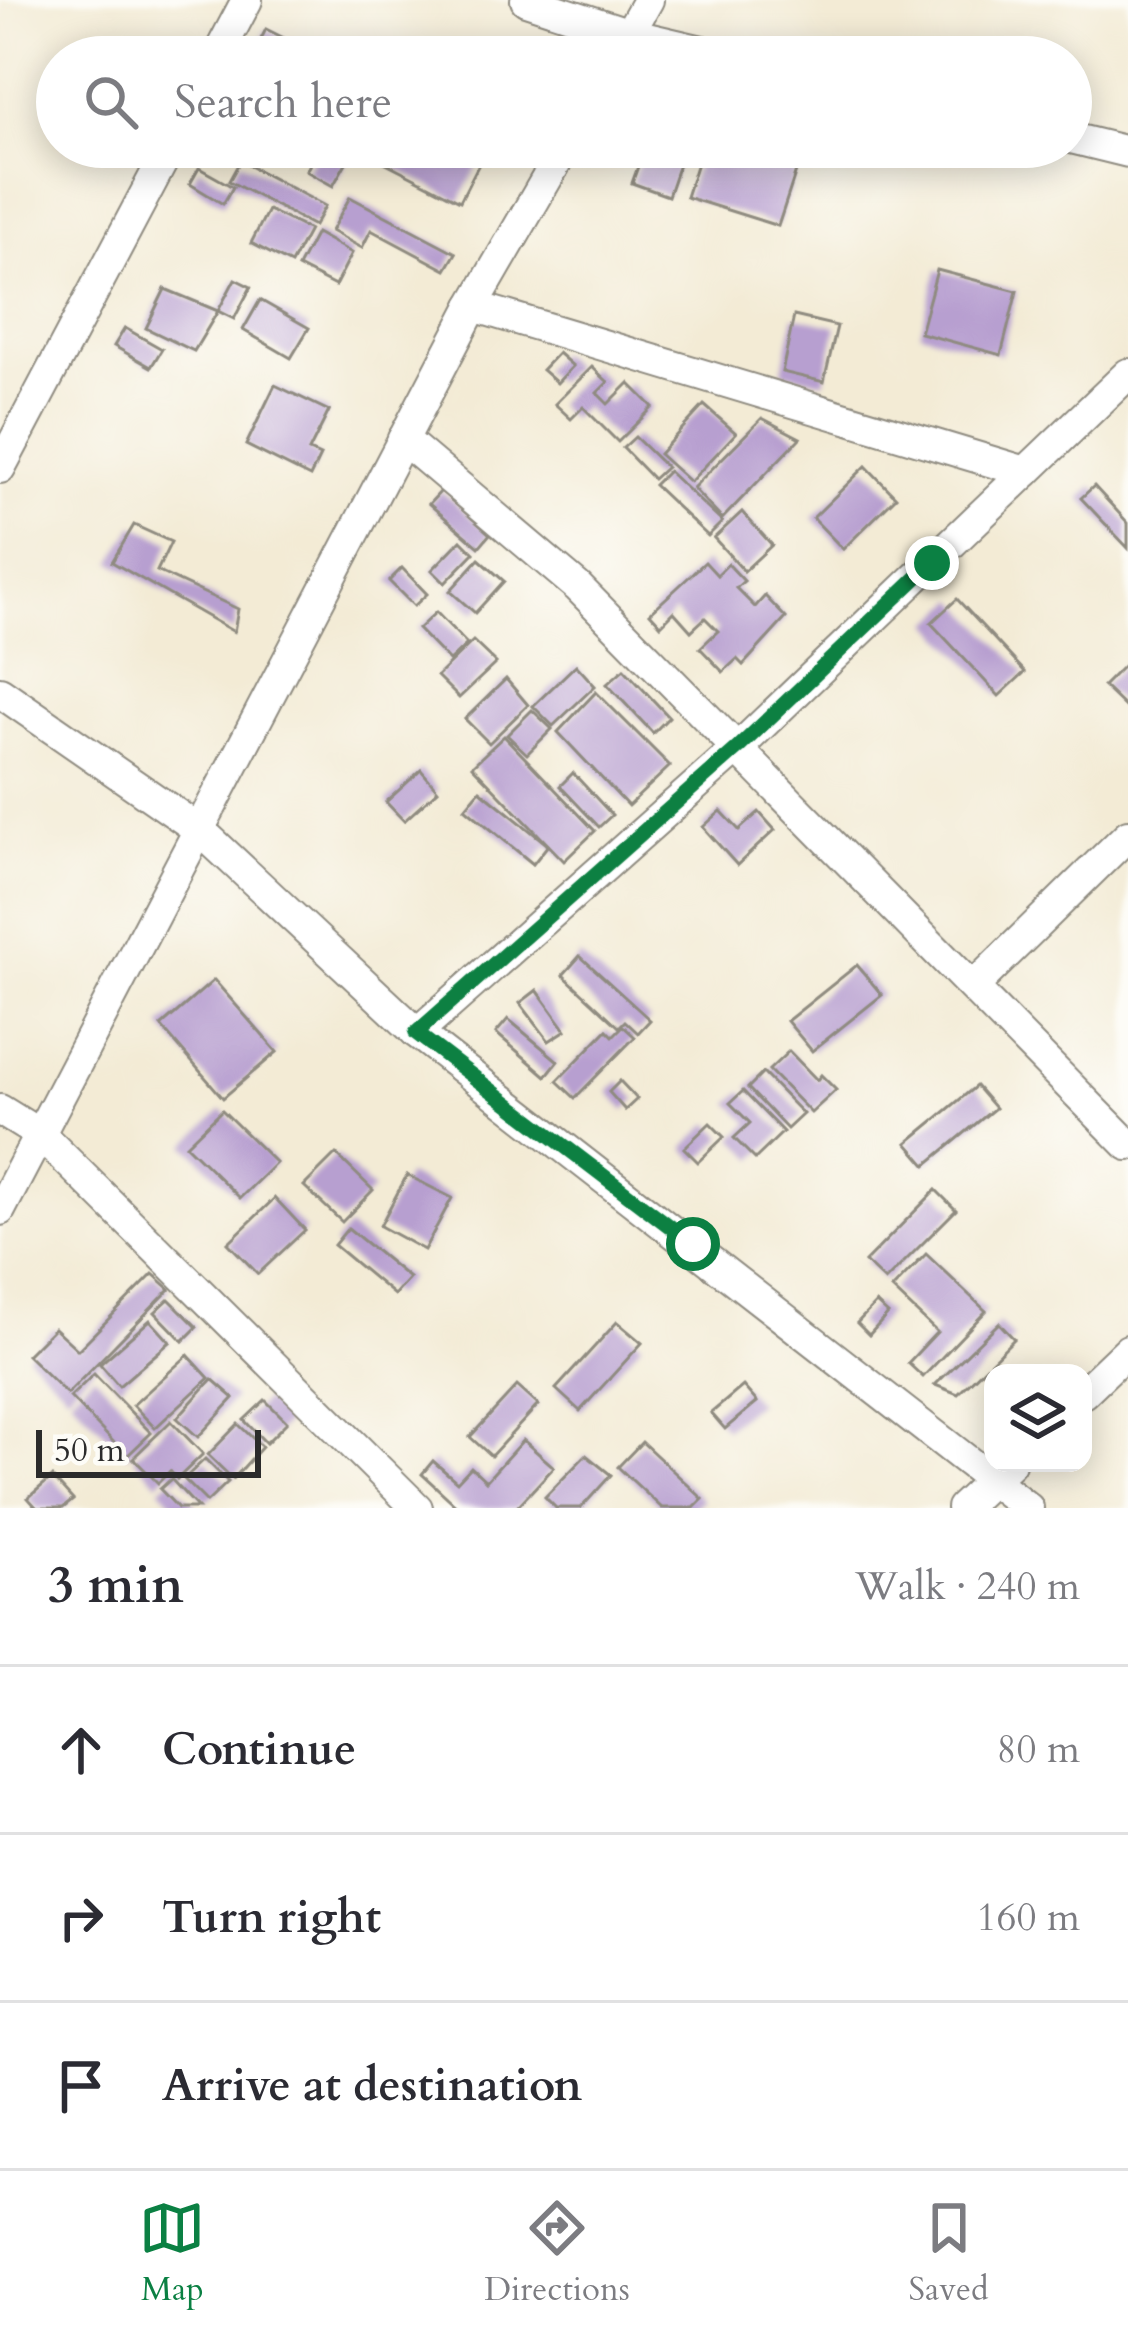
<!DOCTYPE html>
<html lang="en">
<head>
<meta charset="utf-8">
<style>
	:root { --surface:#fff; --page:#f2f2f3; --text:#2b2b33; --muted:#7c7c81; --line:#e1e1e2; --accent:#0b8043 }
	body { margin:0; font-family:Cardo,serif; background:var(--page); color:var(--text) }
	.controls { position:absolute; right:36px; bottom:36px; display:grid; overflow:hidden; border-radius:24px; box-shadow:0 6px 30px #0003 }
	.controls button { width:108px; height:108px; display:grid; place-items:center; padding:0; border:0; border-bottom:3px solid var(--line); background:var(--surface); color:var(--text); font:60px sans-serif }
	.scale { position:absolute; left:36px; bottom:30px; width:225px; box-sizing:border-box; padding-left:12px; border:6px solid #2b2b2b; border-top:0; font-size:33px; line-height:42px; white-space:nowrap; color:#2b2b2b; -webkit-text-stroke:9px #fdfcf7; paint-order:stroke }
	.stop { position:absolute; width:36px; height:36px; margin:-27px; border:9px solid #0b8043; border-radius:50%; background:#fff }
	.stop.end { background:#0b8043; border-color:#fff; box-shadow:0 3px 12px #0008 }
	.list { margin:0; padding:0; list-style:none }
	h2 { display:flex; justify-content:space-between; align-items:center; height:156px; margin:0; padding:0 48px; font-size:51px }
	h2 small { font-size:39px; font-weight:400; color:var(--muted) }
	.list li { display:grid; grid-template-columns:78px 1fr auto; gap:36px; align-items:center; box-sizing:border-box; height:168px; padding:0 48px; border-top:3px solid var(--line) }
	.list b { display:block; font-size:45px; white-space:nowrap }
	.list em { font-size:39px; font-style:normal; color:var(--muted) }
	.icon { flex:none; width:66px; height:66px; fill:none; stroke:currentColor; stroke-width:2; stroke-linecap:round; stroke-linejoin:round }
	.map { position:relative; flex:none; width:1128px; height:1508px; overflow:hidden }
	.search { position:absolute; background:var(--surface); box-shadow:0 6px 30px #0003; left:36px; right:36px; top:36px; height:132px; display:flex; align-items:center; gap:30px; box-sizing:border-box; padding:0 42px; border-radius:66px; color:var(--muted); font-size:45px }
	.sheet { height:660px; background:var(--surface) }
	nav { display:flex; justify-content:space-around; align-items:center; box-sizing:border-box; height:168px; border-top:3px solid var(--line); background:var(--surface); font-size:33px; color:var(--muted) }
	nav a { display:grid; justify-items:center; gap:6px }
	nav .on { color:var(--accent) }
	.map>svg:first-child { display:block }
	.building { fill:#b79fd0 }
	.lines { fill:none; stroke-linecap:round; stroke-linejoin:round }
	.street-casing { stroke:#8f8b80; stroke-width:34 }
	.street { stroke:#fff; stroke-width:30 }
	.route { stroke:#0b8043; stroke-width:15 }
</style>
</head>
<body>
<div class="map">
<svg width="1128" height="1508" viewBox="0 0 1128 1508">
	<rect width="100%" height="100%" fill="#fdfcf7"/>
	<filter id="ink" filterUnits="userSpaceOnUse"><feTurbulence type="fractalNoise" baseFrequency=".00833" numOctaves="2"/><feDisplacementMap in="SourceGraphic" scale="24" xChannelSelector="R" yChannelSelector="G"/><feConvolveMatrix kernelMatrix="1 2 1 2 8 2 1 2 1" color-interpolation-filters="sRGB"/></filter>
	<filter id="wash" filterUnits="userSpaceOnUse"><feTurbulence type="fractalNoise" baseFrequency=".004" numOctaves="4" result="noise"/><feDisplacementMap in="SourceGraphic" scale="48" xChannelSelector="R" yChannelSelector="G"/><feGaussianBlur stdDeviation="2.7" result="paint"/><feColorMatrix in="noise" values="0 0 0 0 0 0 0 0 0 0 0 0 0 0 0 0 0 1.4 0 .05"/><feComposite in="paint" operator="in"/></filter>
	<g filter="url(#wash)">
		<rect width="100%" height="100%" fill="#f3ebd5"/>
		<g id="blocks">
			<g class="building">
				<path d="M266 29 322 57H287L259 43Z"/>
				<path d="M320 147 351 154 333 186 306 171Z"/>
				<path d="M355 147H466L483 156 460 201Z"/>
				<path d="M645 147H685L668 196 632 183Z"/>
				<path d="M702 147H804L778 226 686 197Z"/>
				<path d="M240 161 325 206 314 226 229 181Z"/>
				<path d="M199 168 233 187 223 204 190 184Z"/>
				<path d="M350 197 456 253 446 270 371 230 362 248 331 231Z"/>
				<path d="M268 210 309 230 291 264 251 243Z"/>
				<path d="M316 233 352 253 335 286 298 267Z"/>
				<path d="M937 270 1017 291 1001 355 920 333Z"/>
				<path d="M235 279 251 287 234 319 218 311Z"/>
				<path d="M165 289 218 311 194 351 146 328Z"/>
				<path d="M260 300 309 328 291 358 243 330Z"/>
				<path d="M794 316 837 326 824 382 782 372Z"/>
				<path d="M125 328 162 349 151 367 114 346Z"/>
				<path d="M558 353 573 366 557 383 542 370Z"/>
				<path d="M592 367 608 382 597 393 608 404 629 383 653 407 618 442 583 407 571 419 555 404Z"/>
				<path d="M275 385 329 411 309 451 320 456 310 477 246 445Z"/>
				<path d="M704 405 736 433 690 482 659 454Z"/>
				<path d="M762 418 800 438 722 519 693 488Z"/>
				<path d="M635 437 666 467 653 479 623 448Z"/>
				<path d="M866 466 896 497 843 549 813 518Z"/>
				<path d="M668 471 722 522 708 536 654 485Z"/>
				<path d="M1094 486 1128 523V548L1081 498Z"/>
				<path d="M441 491 490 534 479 547 429 504Z"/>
				<path d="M742 512 772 545 744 571 714 538Z"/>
				<path d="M134 525 171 542 157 571 238 609 234 632 112 562Z"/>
				<path d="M461 540 474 553 445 583 432 570Z"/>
				<path d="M479 559 504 581 475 613 450 591Z"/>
				<path d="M705 562 717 575 728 564 744 581 736 588 755 607 765 596 786 618 743 665 737 659 723 672 700 648 718 631 705 618 691 631 674 612 661 625 650 613Z"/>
				<path d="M402 568 427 594 414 606 389 581Z"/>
				<path d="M957 599 1025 672 999 696 931 623Z"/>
				<path d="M436 612 467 644 449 661 418 629Z"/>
				<path d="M473 641 496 663 459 698 437 676Z"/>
				<path d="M1128 661V710L1103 686Z"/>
				<path d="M576 665 595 686 553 726 533 706Z"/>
				<path d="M624 669 669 717 653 733 607 684Z"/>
				<path d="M506 679 528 705 489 743 465 719Z"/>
				<path d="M596 692 670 766 628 806 558 732Z"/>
				<path d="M532 710 552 729 527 754 507 735Z"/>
				<path d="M504 736 595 831 564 861 472 766Z"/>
				<path d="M421 770 438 790 404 821 386 802Z"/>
				<path d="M573 773 612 815 599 827 560 786Z"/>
				<path d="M480 790 548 845 533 864 465 808Z"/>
				<path d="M721 811 739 830 759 812 775 830 737 865 703 827Z"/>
				<path d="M580 956 650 1020 638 1033 625 1021 619 1027 563 975Z"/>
				<path d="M857 965 882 995 812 1051 787 1021Z"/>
				<path d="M214 980 277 1052 223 1098 161 1026Z"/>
				<path d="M537 990 566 1030 549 1041 520 1003Z"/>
				<path d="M508 1019 558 1061 546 1076 496 1033Z"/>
				<path d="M623 1026 635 1037 575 1098 557 1081 607 1030 613 1036Z"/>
				<path d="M789 1051 817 1080 821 1075 836 1090 811 1113 769 1070Z"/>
				<path d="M763 1073 803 1114 787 1129 748 1088Z"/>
				<path d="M620 1081 637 1099 625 1110 609 1092Z"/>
				<path d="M976 1086 995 1108 926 1165 907 1143Z"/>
				<path d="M743 1091 783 1132 755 1159 734 1138 750 1123 730 1103Z"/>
				<path d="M222 1110 276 1163 240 1198 186 1145Z"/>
				<path d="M710 1123 724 1137 698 1162 684 1148Z"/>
				<path d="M336 1154 373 1190 342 1222 304 1186Z"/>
				<path d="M407 1175 452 1198 424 1250 380 1226Z"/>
				<path d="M936 1190 956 1210 885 1281 865 1262Z"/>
				<path d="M275 1198 305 1230 258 1274 228 1243Z"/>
				<path d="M348 1228 409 1278 394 1295 334 1245Z"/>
				<path d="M926 1254 986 1311 923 1377 908 1363 937 1332 892 1289Z"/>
				<path d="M153 1274 170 1289 67 1394 27 1355 54 1328 78 1350Z"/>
				<path d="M169 1299 197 1327 183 1341 155 1312Z"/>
				<path d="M876 1303 888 1314 869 1335 857 1323Z"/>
				<path d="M150 1320 170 1342 119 1386 100 1364Z"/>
				<path d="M617 1322 642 1343 580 1411 556 1389Z"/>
				<path d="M999 1323 1014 1339 958 1394 935 1385Z"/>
				<path d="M188 1355 209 1378 155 1428 133 1405Z"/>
				<path d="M94 1374 151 1433 127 1456 70 1397Z"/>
				<path d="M212 1379 234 1398 198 1437 177 1418Z"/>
				<path d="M517 1386 538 1405 491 1456 470 1437Z"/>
				<path d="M743 1386 757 1402 725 1429 711 1413Z"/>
				<path d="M265 1400 287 1422 266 1443 244 1420Z"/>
				<path d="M171 1421 203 1454 177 1479 170 1471 158 1483 133 1458Z"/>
				<path d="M238 1424 262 1447 233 1479 208 1455Z"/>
				<path d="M523 1440 554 1467 516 1508H459L422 1474 433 1461 457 1482 471 1467 486 1481Z"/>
				<path d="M642 1442 703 1499 694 1508H662L618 1467Z"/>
				<path d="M586 1455 611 1475 581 1508H556L545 1497Z"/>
				<path d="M205 1459 228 1482 207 1502 184 1479Z"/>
				<path d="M52 1477 73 1500 63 1508H37L28 1498Z"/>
				<path d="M171 1479 198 1508H178L160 1489Z"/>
			</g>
		</g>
	</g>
	<g filter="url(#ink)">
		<use href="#blocks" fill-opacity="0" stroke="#8f8b80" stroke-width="3"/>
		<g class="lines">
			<g class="street-casing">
				<g id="street">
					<path d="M526 0 630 34 728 57"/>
					<path d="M217 57 247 0"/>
					<path d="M616 57 648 0"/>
					<path d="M1071 138 1128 152"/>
					<path d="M473 306 1026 472"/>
					<path d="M403 439 578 587 1128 1145"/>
					<path d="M0 468 170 147"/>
					<path d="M0 692 201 831 417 1033 1028 1508"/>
					<path d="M974 986 1128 835"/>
					<path d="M417 1033 739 747 1128 374"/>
					<path d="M0 1110 42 1136 417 1508"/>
					<path d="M0 1210 473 306 565 147"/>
					<path d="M1083 1393 1128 1350"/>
					<path d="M962 1508 1010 1463"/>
				</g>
			</g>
			<use href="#street" class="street"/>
		</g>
	</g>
	<g class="lines" filter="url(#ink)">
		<path class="route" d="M693 1244 416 1033 739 747 932 563"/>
	</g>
</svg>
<div class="controls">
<button><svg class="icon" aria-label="layers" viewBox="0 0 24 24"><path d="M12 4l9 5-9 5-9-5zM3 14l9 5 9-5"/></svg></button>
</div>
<div class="scale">50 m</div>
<div class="stop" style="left:693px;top:1244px"></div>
<div class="stop end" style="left:932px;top:563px"></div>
<div class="search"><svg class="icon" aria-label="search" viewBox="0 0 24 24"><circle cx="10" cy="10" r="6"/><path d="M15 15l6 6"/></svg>Search here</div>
</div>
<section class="sheet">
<h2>3 min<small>Walk · 240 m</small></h2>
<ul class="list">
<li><svg class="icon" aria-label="ahead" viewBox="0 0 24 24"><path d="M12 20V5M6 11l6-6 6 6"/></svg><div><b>Continue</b></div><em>80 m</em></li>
<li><svg class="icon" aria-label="right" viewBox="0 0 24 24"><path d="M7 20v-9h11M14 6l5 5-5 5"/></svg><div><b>Turn right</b></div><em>160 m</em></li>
<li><svg class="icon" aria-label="arrive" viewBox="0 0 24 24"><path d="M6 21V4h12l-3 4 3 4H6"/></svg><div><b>Arrive at destination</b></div></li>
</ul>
</section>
<nav>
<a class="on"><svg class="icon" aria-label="map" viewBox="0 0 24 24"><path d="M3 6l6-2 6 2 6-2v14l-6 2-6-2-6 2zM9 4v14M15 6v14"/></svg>Map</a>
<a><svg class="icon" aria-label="directions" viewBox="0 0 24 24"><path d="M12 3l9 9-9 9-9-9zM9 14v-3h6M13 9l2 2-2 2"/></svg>Directions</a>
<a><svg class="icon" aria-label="saved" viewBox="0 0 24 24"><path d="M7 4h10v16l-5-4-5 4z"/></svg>Saved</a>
</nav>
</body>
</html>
